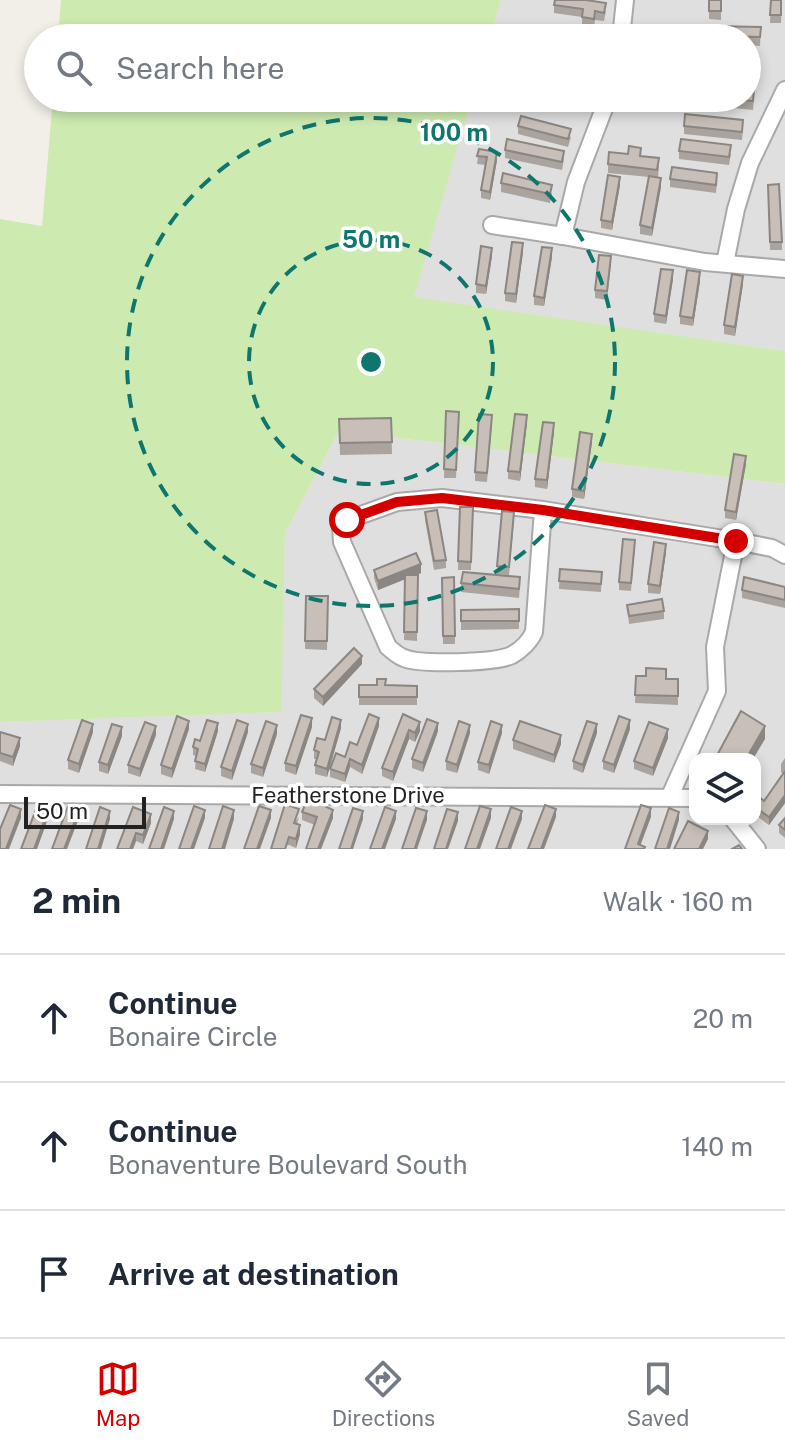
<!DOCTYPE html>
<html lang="en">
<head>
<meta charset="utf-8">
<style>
	:root { --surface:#fff; --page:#f6f6f7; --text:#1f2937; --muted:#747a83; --line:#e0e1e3; --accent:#d40000 }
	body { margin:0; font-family:"Public Sans",sans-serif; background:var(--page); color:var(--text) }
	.controls { position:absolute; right:24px; bottom:24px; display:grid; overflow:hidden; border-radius:16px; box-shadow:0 4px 12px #0003 }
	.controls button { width:72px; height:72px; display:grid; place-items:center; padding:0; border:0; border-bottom:2px solid var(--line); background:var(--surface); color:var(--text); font:40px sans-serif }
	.scale { position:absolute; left:24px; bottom:20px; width:122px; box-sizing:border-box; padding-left:8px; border:4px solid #222; border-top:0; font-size:22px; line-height:28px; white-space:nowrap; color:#222; -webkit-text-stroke:6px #fff; paint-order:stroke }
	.stop { position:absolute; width:24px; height:24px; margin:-18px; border:6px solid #d40000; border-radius:50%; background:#fff }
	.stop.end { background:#d40000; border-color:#fff; box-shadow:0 2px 8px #0008 }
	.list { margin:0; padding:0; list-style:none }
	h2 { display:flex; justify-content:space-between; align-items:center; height:104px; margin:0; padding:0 32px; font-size:34px }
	h2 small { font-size:26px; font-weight:400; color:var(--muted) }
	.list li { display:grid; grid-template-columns:52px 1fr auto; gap:24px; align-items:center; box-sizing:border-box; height:128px; padding:0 32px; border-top:2px solid var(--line) }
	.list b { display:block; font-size:30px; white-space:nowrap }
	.list p { margin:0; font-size:26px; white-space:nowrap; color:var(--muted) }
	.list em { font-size:26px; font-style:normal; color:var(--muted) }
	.icon { flex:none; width:44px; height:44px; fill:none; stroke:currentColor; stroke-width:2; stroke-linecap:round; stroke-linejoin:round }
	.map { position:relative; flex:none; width:785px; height:849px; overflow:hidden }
	.search { position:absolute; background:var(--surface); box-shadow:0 4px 12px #0003; left:24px; right:24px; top:24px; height:88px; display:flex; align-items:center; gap:20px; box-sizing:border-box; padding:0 28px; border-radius:44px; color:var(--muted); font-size:30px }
	.sheet { height:488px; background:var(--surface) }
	nav { display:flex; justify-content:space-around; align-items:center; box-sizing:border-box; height:112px; border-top:2px solid var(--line); background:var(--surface); font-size:22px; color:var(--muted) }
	nav a { display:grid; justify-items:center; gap:4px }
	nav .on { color:var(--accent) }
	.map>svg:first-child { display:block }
	.residential { fill:#e0dfdf; fill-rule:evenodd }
	.grass { fill:#cdebb0 }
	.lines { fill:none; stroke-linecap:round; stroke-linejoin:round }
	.minor-casing { stroke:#a9a9a9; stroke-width:20 }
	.minor { stroke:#fff; stroke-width:16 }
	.wall { fill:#aba49e }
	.shaded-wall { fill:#8b8681 }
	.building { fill:#c7bfb8; stroke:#8b8681; stroke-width:2 }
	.route { stroke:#d40000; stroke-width:10 }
	.ring { fill:none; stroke:#0f766e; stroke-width:4; stroke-dasharray:14 10 }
	.labels { text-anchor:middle; stroke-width:7; stroke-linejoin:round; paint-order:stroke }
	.street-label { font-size:22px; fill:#222; stroke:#fff }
	.centre { fill:#0f766e; stroke:#fff; stroke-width:4 }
	.ring-label { font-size:24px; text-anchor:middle; font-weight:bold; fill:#0f766e; stroke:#fff; stroke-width:7; stroke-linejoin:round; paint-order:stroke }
</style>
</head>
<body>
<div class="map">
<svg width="785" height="849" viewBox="0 0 785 849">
	<rect width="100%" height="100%" fill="#f2efe9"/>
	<g class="residential">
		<path d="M501 0H785V351L413 298 472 98H747V38H490Z"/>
		<path d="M339 431 785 484V849H0V722L280 712 285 533ZM695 759H755V819H695Z"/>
	</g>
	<g class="grass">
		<path d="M61 0H501L490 38H58Z"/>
		<path d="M53 98H472L414 297 785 351V484L339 431 285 533 281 712 0 722V219L42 226Z"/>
	</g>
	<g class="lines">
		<g class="minor-casing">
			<g id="minor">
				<path d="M621 38 625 0"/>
				<path d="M492 225 563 236 705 262 785 269"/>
				<path d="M563 236 576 182 608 98"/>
				<path d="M725 263 736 209 750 163 785 90"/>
				<path d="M543 510 534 632C530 641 521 650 512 655 496 663 421 665 404 658 398 656 393 651 388 647L342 542 341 528 347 520 397 502 442 498 543 510 736 541 772 548 785 555"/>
				<path d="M0 794 695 798"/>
				<path d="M670 796 717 691 715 647 736 541"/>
				<path d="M733 819 757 849"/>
			</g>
		</g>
		<use href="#minor" class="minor"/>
	</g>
	<g class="wall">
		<path d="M709 0H721V20L709 19Z"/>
		<path d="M771 0H782L781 23H770Z"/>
		<path d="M554 5 606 11 604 21 595 20 594 28 582 26V17L554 13Z"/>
		<path d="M711 26 761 27 760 46 747 45V38H711Z"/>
		<path d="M747 63 759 73 757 85 747 83Z"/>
		<path d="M535 98H583V102L580 112 535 102Z"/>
		<path d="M695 98H754L753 110 695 104Z"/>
		<path d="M518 126 571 137 568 147 518 134Z"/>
		<path d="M684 126 743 129 742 140 684 134Z"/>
		<path d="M479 149 497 160 490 200 481 198V190L485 165 477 164Z"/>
		<path d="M505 150 564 159 562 170 505 158Z"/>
		<path d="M679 151 731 154 729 165 679 159Z"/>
		<path d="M641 156 659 166 658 178 661 187 652 236 640 234V225L649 177 608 173V164Z"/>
		<path d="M670 179 717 182 716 193 670 187Z"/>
		<path d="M501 183 552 193 550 203 501 192Z"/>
		<path d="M620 185 612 230 601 228V220Z"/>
		<path d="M768 185 782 242V250H770Z"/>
		<path d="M523 252 516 303 505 301V293Z"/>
		<path d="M492 256 486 294 476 293V284Z"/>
		<path d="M552 257 544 306 534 305V296Z"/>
		<path d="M611 265 607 300 595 298V290Z"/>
		<path d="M673 279 666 324 654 322V314Z"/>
		<path d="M700 281 693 326 680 324V316Z"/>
		<path d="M743 284 735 336 724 334V325Z"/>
		<path d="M446 411 459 412 456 478H444Z"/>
		<path d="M391 418 392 454 340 455 339 419Z"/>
		<path d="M492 423 487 482 475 481V472Z"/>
		<path d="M527 423 520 481 508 479V471Z"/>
		<path d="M554 432 547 489 535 487V479Z"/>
		<path d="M592 442 584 499 572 497V489Z"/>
		<path d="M746 464 736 520 725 518V510Z"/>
		<path d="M460 507H473L471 570H458Z"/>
		<path d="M425 512 446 560V568L434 570 425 520Z"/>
		<path d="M514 521 509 575 497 574V566Z"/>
		<path d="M635 548 631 591 619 590V582Z"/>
		<path d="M666 552 660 594 648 593V584Z"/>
		<path d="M560 569 602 572 601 592 559 589Z"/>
		<path d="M374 570 421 573 415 575H418L417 641 404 640 405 579 378 590 374 578Z"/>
		<path d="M454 577 455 644H443L442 578Z"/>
		<path d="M461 583 520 586 519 598 461 592Z"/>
		<path d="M785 587V608L742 598V590Z"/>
		<path d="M306 596H328L327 650 305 649Z"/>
		<path d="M627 605 664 611V619L629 624Z"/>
		<path d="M519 609V629L461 630V610Z"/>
		<path d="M362 664 323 706 314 698V689Z"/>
		<path d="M636 676 678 679V705L635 703Z"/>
		<path d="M359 685 417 686V705H359Z"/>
		<path d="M403 714 420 731 415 742 409 739 393 781 382 776V768Z"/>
		<path d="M379 726 362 774 350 767 345 782 330 777V769Z"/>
		<path d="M312 727 296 775 285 771V763Z"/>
		<path d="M341 728 327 777 315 774V765L316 759H314V750Z"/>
		<path d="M189 729 172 778 161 774V765Z"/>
		<path d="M630 729 614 773 603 769V761Z"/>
		<path d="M218 731 205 772 195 769 196 756 193 755V747L200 741Z"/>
		<path d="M438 731 423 772 412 768V759Z"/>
		<path d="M0 732 20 746 13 766 0 761Z"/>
		<path d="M93 732 79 773 68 769V760Z"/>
		<path d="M248 732 232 780 221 776V767Z"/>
		<path d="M470 733 457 773 446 770V761Z"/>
		<path d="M502 733 489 774 478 770V762Z"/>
		<path d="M597 733 583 773 573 769V761Z"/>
		<path d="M277 734 263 777 251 773V764Z"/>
		<path d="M156 735 140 777 128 773V765Z"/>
		<path d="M122 736 108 774 99 771V762Z"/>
		<path d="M668 738 653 776 634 769V761Z"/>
		<path d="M513 740 561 744 554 763 513 749Z"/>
		<path d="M785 758V803L769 825 758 817 755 821 752 819H755V793L764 801 783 774 781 772V764Z"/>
		<path d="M133 807 151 823 143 844 136 841 133 849H117Z"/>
		<path d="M302 812 333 818 321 849H306L315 825 302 820Z"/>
		<path d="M299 817 297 824 300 834 296 848 289 845 271 849Z"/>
		<path d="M785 818V838L779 833V825Z"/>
	</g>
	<g class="shaded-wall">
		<path d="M497 152V160L490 200V192Z"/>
		<path d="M620 177V185L612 230V222Z"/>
		<path d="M661 178V187L652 236V228Z"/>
		<path d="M523 243V252L516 303V294Z"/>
		<path d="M492 248V256L486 294V286Z"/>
		<path d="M552 248V257L544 306V298Z"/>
		<path d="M673 270V279L666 324V316Z"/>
		<path d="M700 272V281L693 326V318Z"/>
		<path d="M743 276V284L735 336V327Z"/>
		<path d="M527 415V423L520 481V472Z"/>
		<path d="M554 423V432L547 489V480Z"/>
		<path d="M592 434V442L584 499V491Z"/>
		<path d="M746 456V464L736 520V512Z"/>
		<path d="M666 544V552L660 594V586Z"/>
		<path d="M421 564V573L378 590V581Z"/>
		<path d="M362 656V664L323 706V697Z"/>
		<path d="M312 718V727L296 775V766Z"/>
		<path d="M379 718V726L362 774V765Z"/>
		<path d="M341 720V728L327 777V769Z"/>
		<path d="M630 720V729L614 773V765Z"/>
		<path d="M189 721V729L172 778V769Z"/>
		<path d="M420 722V731L415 742V733Z"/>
		<path d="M218 723V731L205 772V764Z"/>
		<path d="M438 723V731L423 772V763Z"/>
		<path d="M93 724V732L79 773V764Z"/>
		<path d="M248 724V732L232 780V771Z"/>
		<path d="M597 724V733L583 773V765Z"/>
		<path d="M277 725V734L263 777V768Z"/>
		<path d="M470 725V733L457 773V765Z"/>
		<path d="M502 725V733L489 774V765Z"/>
		<path d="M156 726V735L140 777V769Z"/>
		<path d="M765 726V739L753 759H746Z"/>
		<path d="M122 727V736L108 774V765Z"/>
		<path d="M668 729V738L653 776V768Z"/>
		<path d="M409 730V739L393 781V772Z"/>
		<path d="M561 735V744L554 763V755Z"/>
		<path d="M20 738V746L13 766V757Z"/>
		<path d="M350 759V767L345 782V774Z"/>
		<path d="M785 795V803L769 825V817Z"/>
		<path d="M49 808V816L37 849H34Z"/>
		<path d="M651 808V817L639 849 638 844Z"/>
		<path d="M21 809V818L9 849H6Z"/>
		<path d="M491 809V818L480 849H477Z"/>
		<path d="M556 809V817L544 849H541Z"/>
		<path d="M758 809V817L755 821V813Z"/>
		<path d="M79 810V818L67 849H64Z"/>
		<path d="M205 810V818L194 849H191Z"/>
		<path d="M234 810V819L225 849H222Z"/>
		<path d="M271 810V818L260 849H257Z"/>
		<path d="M333 810V818L321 849H318Z"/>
		<path d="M110 811V819L101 849H98Z"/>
		<path d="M174 811V819L164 849H161Z"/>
		<path d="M363 811V819L353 849H351Z"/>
		<path d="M396 811V819L385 849H382Z"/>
		<path d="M427 811V820L417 849H415Z"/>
		<path d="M522 811V819L511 849H508Z"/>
		<path d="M458 812V821L448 849H446Z"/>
		<path d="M679 812V820L670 849H667Z"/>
		<path d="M151 814V823L143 844V835Z"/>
		<path d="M300 825V834L296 848V839Z"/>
		<path d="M708 831V839L703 849H699Z"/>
		<path d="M136 833V841L133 849H130Z"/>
	</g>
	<g class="building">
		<path d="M555 0H586L606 3 604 13 595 11 594 19 582 17 583 9 554 5Z"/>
		<rect x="709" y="0" width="12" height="11"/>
		<path d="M771 0H781V15H770Z"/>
		<path d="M551 26 601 33V38L550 37Z"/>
		<path d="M711 26 761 27 760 37 711 36Z"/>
		<path d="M747 63 759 65 757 76 747 75Z"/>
		<path d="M747 89H754L753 101 720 98H747Z"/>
		<path d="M556 98H581L580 104Z"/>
		<path d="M685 114 743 120 742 132 684 126Z"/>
		<path d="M521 116 571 129 568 139 518 126Z"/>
		<path d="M507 139 564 151 562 162 505 150Z"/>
		<path d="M681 139 731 145 729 157 679 151Z"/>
		<path d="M629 146 641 148 640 156 659 158 657 170 608 164 609 152 628 154Z"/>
		<path d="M479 149 497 152 490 192 481 190 487 157 477 156Z"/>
		<path d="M672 167 717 173 716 185 670 179Z"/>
		<path d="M503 173 552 185 550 194 501 183Z"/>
		<path d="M608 175 620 177 612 222 601 220Z"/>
		<path d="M649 176 661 178 652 228 640 225Z"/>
		<path d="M779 184 782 242H770L768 185Z"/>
		<path d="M512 242 523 243 516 294 505 293Z"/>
		<path d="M481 246 492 248 486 286 476 284Z"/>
		<path d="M542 247 552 248 544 298 534 296Z"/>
		<path d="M599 255 611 256 607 291 595 290Z"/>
		<path d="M661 269 673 270 666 316 654 314Z"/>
		<path d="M687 270 700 272 693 318 680 316Z"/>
		<path d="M732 274 743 276 735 327 724 325Z"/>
		<path d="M446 411 459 412 456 470 444 469Z"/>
		<path d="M479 414 492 415 487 473 475 472Z"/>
		<path d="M515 414 527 415 520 472 508 471Z"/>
		<path d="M391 418 392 442 340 443 339 419Z"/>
		<path d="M543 422 554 423 547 480 535 479Z"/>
		<path d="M580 432 592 434 584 491 572 489Z"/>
		<path d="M734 454 746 456 736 512 725 510Z"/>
		<path d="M460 507H473L471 562 458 561Z"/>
		<path d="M437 510 446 560 434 561 425 512Z"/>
		<path d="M502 511 514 512 509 567 497 566Z"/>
		<path d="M623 539 635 540 631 583 619 582Z"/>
		<path d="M654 542 666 544 660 586 648 584Z"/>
		<path d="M416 553 421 564 378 581 374 570Z"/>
		<path d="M560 569 602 572 601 584 559 581Z"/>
		<path d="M463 572 520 577 519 589 461 583Z"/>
		<path d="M405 575H418L417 632H404Z"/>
		<path d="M454 577 455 636H443L442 578Z"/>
		<path d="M744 577 785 587V600L742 590Z"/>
		<path d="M306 596H328L327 641H305Z"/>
		<path d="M662 599 664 611 629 616 627 605Z"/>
		<path d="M519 609V621H461V610Z"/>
		<path d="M354 648 362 656 323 697 314 689Z"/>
		<path d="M646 668 666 669V679H678V696L635 695 636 676H646Z"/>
		<path d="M377 679H386L385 685 417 686V697H359V685H377Z"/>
		<path d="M741 711 765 726 746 759H715Z"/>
		<path d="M369 714 379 718 362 765 350 759 345 774 330 769 336 753 345 757 350 742 357 745Z"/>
		<path d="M403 714 420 722 415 733 409 730 393 772 382 768Z"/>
		<path d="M301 715 312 718 296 766 285 763Z"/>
		<path d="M177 716 189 721 172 769 161 765Z"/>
		<path d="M619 716 630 720 614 765 603 761Z"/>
		<path d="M332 717 341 720 327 769 315 765 319 752 314 750 317 738 325 740Z"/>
		<path d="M427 719 438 723 423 763 412 759Z"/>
		<path d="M82 720 93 724 79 764 68 760Z"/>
		<path d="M207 720 218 723 205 764 195 761 198 749 193 747 195 739 200 741Z"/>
		<path d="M237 720 248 724 232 771 221 767Z"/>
		<path d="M266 721 277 725 263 768 251 764Z"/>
		<path d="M459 721 470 725 457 765 446 761Z"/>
		<path d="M491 721 502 725 489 765 478 762Z"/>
		<path d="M520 721 561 735 554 755 513 740Z"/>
		<path d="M587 721 597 724 583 765 573 761Z"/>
		<path d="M145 722 156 726 140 769 128 765Z"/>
		<path d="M649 722 668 729 653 768 634 761Z"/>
		<path d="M112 724 122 727 108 765 99 762Z"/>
		<path d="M0 732 20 738 13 757 0 753Z"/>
		<path d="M785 771V795L769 817 758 809 755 813V793L764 801Z"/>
		<path d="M308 798 333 810 318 849H306L317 817 302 812Z"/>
		<path d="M38 804 49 808 34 849H21Z"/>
		<path d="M285 804 299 809 294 823 300 825 296 839 289 837 285 849H271Z"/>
		<path d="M10 805 21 809 6 849H0V829Z"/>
		<path d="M545 805 556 809 541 849H528Z"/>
		<path d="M641 805 651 808 638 844 645 847 644 849H625Z"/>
		<path d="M68 806 79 810 64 849H52Z"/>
		<path d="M194 806 205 810 191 849H179Z"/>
		<path d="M223 806 234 810 222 849H209Z"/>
		<path d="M259 806 271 810 257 849H244Z"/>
		<path d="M480 806 491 809 477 849H465Z"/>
		<path d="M100 807 110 811 98 849H86Z"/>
		<path d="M133 807 151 814 143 835 136 833 130 849H117Z"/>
		<path d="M164 807 174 811 161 849H149Z"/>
		<path d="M385 807 396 811 382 849H370Z"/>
		<path d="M511 807 522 811 508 849H496Z"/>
		<path d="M353 808 363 811 351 849H339Z"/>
		<path d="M416 808 427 811 415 848 417 849H402Z"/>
		<path d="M669 808 679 812 667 849H655Z"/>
		<path d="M447 809 458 812 446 849H434Z"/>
		<path d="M785 818V830L779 825Z"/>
		<path d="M688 821 708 831 699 849H674Z"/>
		<path d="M739 845 742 849H732Z"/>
	</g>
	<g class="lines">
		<path class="route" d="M347 520 397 502 442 498 543 510 736 541"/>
	</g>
	<g class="ring">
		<circle cx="371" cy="362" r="122"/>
		<circle cx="371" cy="362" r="244"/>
	</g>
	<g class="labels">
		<g class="street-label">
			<text x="348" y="803">Featherstone Drive</text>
		</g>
	</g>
	<circle cx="371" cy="362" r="12" class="centre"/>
	<g class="ring-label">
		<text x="454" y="141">100 m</text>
		<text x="371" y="248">50 m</text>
	</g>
</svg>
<div class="controls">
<button><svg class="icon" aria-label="layers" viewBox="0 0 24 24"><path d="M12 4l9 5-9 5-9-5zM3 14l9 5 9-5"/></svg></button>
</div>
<div class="scale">50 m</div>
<div class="stop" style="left:347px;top:520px"></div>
<div class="stop end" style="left:736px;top:541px"></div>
<div class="search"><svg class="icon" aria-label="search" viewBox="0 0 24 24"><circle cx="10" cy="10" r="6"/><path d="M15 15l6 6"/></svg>Search here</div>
</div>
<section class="sheet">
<h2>2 min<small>Walk · 160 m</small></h2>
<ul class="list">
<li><svg class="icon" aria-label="ahead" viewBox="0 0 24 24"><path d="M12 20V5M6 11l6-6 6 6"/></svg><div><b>Continue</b><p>Bonaire Circle</p></div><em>20 m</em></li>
<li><svg class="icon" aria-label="ahead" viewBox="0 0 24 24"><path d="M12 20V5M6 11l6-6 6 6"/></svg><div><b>Continue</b><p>Bonaventure Boulevard South</p></div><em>140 m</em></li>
<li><svg class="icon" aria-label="arrive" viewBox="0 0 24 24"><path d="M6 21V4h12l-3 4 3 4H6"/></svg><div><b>Arrive at destination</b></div></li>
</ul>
</section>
<nav>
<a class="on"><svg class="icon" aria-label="map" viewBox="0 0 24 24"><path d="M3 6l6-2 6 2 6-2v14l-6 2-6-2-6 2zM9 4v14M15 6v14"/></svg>Map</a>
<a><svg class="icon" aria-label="directions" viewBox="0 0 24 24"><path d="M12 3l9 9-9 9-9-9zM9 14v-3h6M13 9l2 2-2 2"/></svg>Directions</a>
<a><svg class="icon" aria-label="saved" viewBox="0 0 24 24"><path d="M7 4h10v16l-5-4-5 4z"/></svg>Saved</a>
</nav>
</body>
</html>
